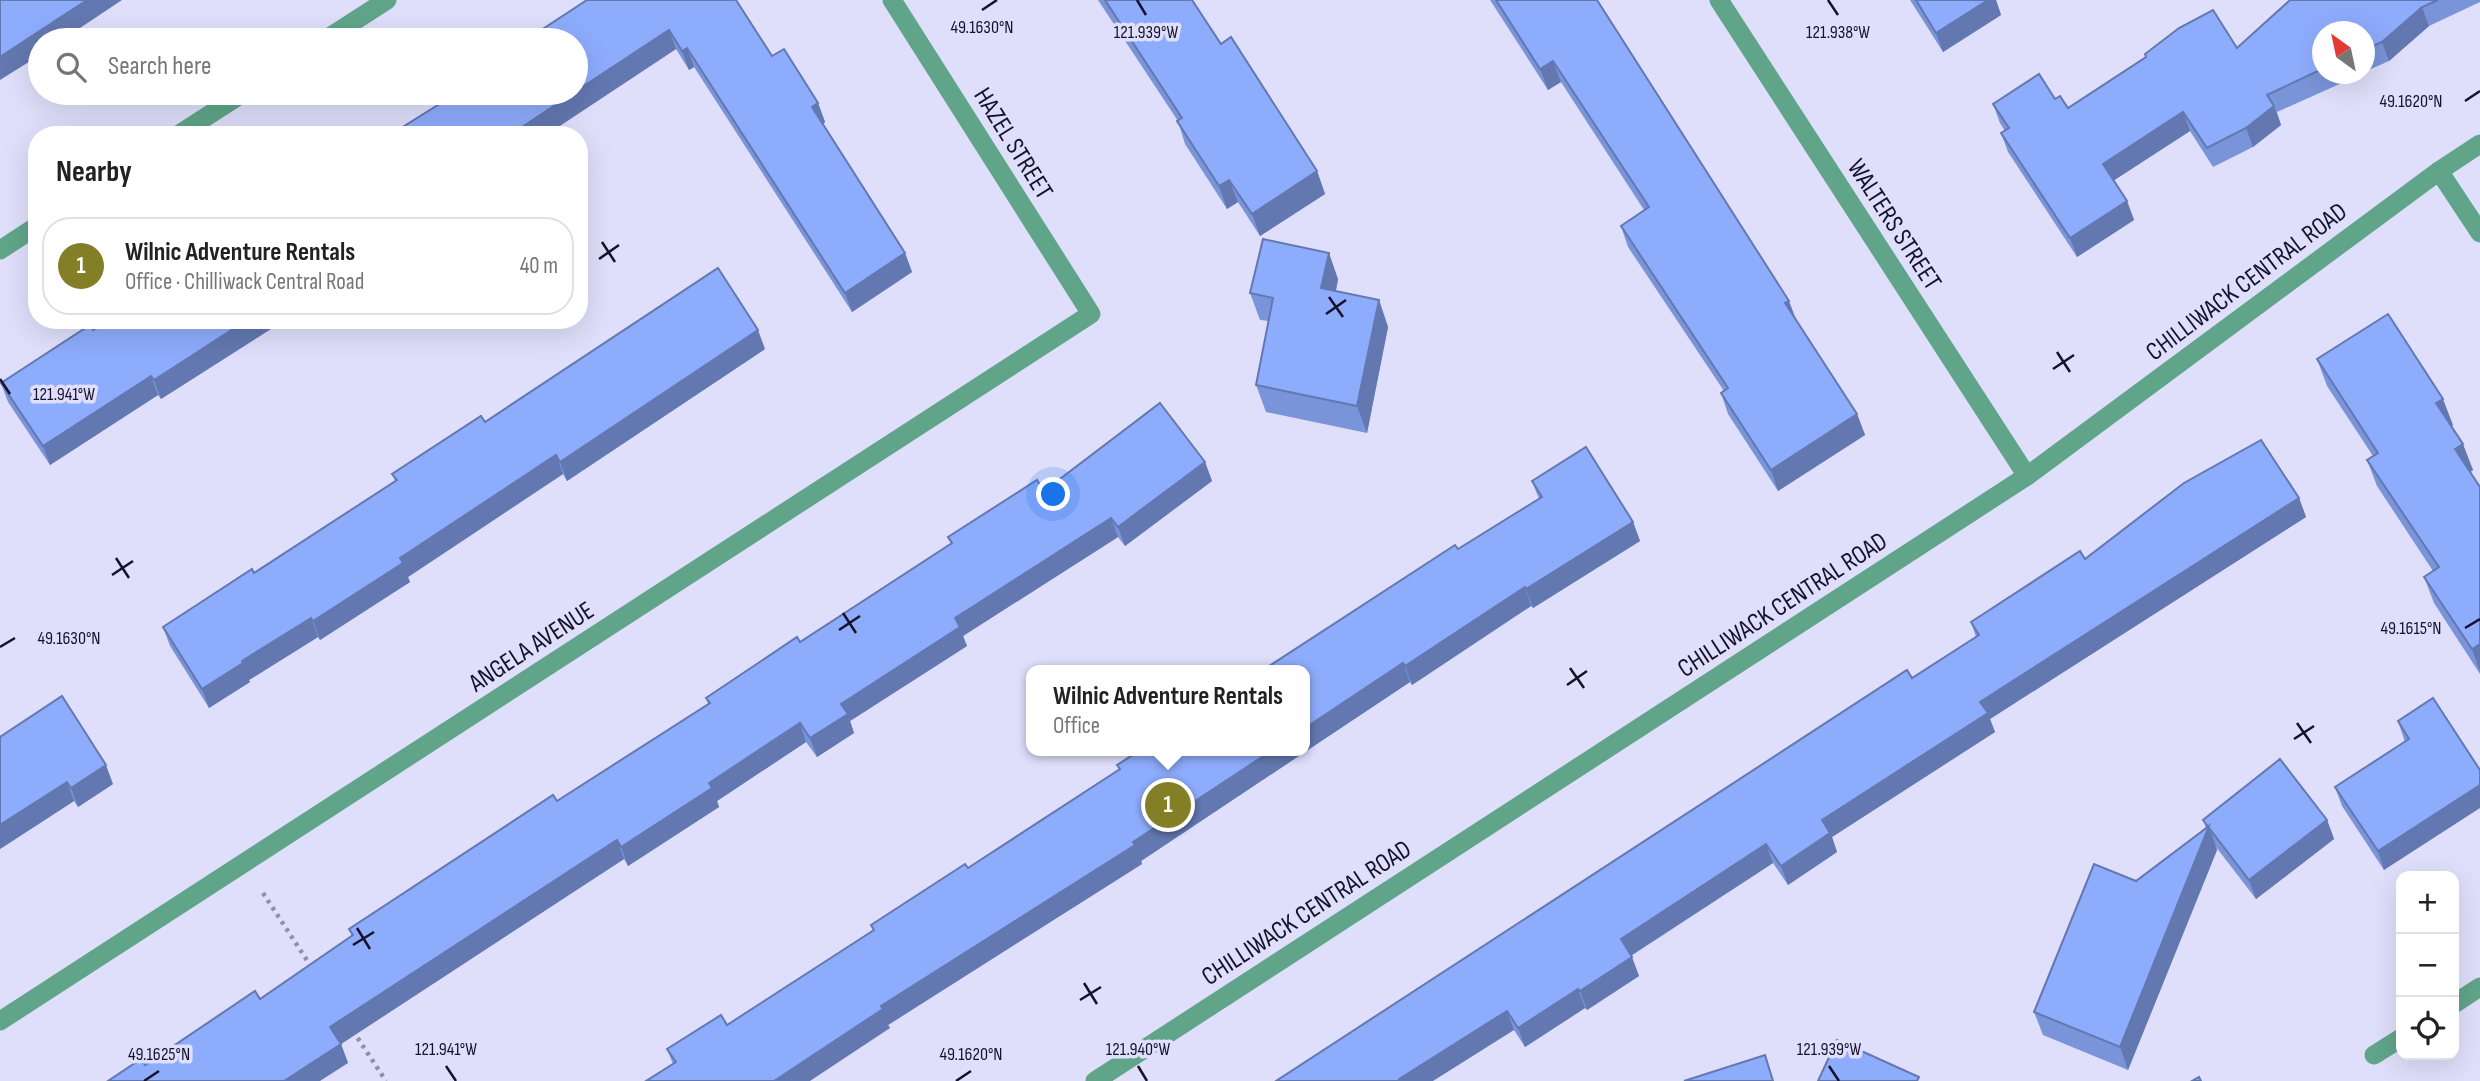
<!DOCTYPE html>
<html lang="en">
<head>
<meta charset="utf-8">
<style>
	:root { --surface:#fff; --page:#f2f2f2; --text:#222; --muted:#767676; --line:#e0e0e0; --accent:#827f27 }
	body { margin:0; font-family:"Sofia Sans Condensed",sans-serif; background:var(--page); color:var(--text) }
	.controls { position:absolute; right:21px; bottom:21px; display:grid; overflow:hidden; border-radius:14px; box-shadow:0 7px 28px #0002 }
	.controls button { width:63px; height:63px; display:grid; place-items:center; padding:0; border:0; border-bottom:2px solid var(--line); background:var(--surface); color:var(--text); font:35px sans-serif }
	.compass { position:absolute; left:2312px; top:21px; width:63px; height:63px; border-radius:50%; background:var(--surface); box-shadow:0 7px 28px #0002; rotate:327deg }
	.you { position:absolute; left:1054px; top:495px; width:24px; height:24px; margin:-18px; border:5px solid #fff; border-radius:50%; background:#1a73e8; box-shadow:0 0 0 10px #1a73e833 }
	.badge { display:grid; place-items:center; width:46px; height:46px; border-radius:50%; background:var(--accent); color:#fff; font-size:23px; font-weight:700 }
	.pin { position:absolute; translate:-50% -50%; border:4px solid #fff; box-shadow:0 2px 7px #0006 }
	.popup { position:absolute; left:1026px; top:665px; width:284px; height:91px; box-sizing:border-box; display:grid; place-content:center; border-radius:14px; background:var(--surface); filter:drop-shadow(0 2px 5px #0005); font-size:23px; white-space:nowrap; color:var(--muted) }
	.popup b { font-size:26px; color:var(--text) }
	.popup::after { content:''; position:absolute; left:50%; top:100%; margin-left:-14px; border:14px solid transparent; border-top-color:var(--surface) }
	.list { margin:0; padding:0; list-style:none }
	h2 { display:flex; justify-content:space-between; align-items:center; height:91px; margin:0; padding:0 28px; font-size:30px }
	h2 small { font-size:23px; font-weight:400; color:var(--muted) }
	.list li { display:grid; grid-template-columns:46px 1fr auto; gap:21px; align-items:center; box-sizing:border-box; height:98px; margin:0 14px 14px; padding:0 14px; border:2px solid var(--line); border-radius:28px }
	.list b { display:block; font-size:26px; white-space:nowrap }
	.list p { margin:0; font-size:23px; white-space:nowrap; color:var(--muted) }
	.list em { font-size:23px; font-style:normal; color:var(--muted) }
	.icon { flex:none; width:38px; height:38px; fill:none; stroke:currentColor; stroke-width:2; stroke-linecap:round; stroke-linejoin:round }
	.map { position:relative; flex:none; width:2480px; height:1081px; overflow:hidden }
	.search { position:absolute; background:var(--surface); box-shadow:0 7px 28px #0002; left:28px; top:28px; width:560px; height:77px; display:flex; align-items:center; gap:18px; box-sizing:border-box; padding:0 24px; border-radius:38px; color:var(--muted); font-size:26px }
	.panel { position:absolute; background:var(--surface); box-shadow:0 7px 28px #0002; left:28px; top:126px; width:560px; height:203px; border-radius:28px }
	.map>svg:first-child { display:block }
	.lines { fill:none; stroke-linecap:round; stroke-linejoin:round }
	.path { stroke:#908ea9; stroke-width:4.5; stroke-dasharray:3.5 5; stroke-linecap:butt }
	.minor { stroke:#60a58a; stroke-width:19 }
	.tertiary { stroke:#60a58a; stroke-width:19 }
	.wall { fill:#7a94d9 }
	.shaded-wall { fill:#6378b0 }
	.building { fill:#8eacfc; stroke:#6378b0; stroke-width:2 }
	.ticks { fill:none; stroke:#16122c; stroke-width:2.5 }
	.labels { text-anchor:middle; stroke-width:7; stroke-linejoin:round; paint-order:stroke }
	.street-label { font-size:26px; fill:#16122c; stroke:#e0dffb }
	.ticks-label { font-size:18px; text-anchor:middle; fill:#16122c; stroke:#e0dffb; stroke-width:7; stroke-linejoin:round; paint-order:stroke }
</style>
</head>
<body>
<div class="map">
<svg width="2480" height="1081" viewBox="0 0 2480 1081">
	<rect width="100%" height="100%" fill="#e0dffb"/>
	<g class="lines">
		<g class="path">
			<path d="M263 893 312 968"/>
			<path d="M353 1031 386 1081"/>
		</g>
		<g class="minor">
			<path d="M1719 0 2027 476"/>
			<path d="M325 40 387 0"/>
			<path d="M178 135 243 93"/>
			<path d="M2439 171 2480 233"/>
			<path d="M0 250 37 226"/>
			<path d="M2454 1004 2480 987"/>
			<path d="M0 1021 1091 314 892 0"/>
			<path d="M2374 1055 2401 1038"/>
		</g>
		<path class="tertiary" d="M1095 1081 2027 476 2439 171 2480 144"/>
	</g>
	<g class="wall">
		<path d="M587 0 772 56 818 103 825 122 823 124 905 253 912 272 852 312 694 67 689 70 676 49 546 135H390L576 93Z"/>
		<path d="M1098 0H1192L1221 44 1317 171 1325 194 1260 236 1238 202 1227 209 1185 144 1178 121Z"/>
		<path d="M1490 0H1597L1797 322 1857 414 1865 435 1778 491 1728 414 1721 393 1724 391 1628 247 1621 226 1644 210 1561 82 1548 90Z"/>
		<path d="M1910 0H1996L2001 15 1943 52Z"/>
		<path d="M2290 0H2480V2L2429 26 2389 61 2364 72V32H2322V74H2362L2277 112 2281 125 2253 147 2213 167 2190 131 2114 180 2127 201 2134 220 2077 257 2008 152 2001 133 2005 131 2000 123 1993 104 2055 99 2068 108 2237 48Z"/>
		<path d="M1338 279 1336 291 1379 300 1388 327 1367 433 1266 412 1256 385 1269 321 1260 320 1250 293Z"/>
		<path d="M108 320H275L272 322 274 327 161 399 158 395 50 465 8 402 1 383Z"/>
		<path d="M765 349 567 481 563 474 408 577 410 582 320 640 318 637 249 680 250 682 209 708 170 646 163 627 254 573 395 481 392 474 485 422Z"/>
		<path d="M2317 359 2453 425 2451 426 2473 470 2470 472 2480 487V674L2434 603 2424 577 2433 571 2377 486 2367 460 2373 456 2327 386Z"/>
		<path d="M1205 462 1212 481 1125 546 1118 537 963 636 967 646 850 721 854 733 817 757 806 742 717 801 719 807 628 866 624 859 341 1044 348 1063 145 1065 260 999 352 936 349 929 557 801 708 704 706 698 800 642 951 544 948 537 1044 491Z"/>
		<path d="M1532 481 1633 522 1640 541 1533 608 1531 606 1412 685 1410 682 1141 861 1142 864 888 1025 890 1028 673 1064 667 1049 727 1025 873 930 871 925 968 868 1119 770 1117 765 1539 499Z"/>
		<path d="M2299 498 2306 517 1990 719 1995 732 1832 837 1837 852 1788 885 1773 863 1631 956 1639 976 1587 1010 1585 1008 1525 1047 1514 1030 1276 1081 1976 637 1971 622 2085 559Z"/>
		<path d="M2398 721 2480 770 2384 870 2342 806 2335 787 2405 742Z"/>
		<path d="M0 737 113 784 78 807 74 801 0 849Z"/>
		<path d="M2203 820H2327L2334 839 2256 899 2216 847 2217 850 2128 1070 2043 1035 2034 1012 2136 881 2206 828Z"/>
	</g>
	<g class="shaded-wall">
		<path d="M87 0H122L62 40H40V55L0 80V57Z"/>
		<path d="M1988 0H1996L2001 15 1943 52 1936 33Z"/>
		<path d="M2422 7 2429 26 2389 61 2382 42Z"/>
		<path d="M669 30 676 49 546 135H510L573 93H576V91Z"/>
		<path d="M687 48 694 67 689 70 682 51Z"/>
		<path d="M1553 61 1561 82 1548 90 1540 69Z"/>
		<path d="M818 103 825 122 819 126 812 107Z"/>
		<path d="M2274 106 2281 125 2253 147 2246 128Z"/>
		<path d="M2183 112 2190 131 2110 183 2103 164Z"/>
		<path d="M1317 171 1325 194 1260 236 1252 214Z"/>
		<path d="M1229 180 1238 202 1227 209 1219 186Z"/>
		<path d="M2127 201 2134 220 2077 257 2070 238Z"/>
		<path d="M905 253 912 272 852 312 845 293Z"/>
		<path d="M1329 253 1338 279 1331 315 1321 288Z"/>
		<path d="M1379 300 1388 327 1367 433 1357 406Z"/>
		<path d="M1789 301 1797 322 1785 303Z"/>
		<path d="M247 320H275L272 322 274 327 161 399 154 380Z"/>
		<path d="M758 330 765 349 567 481 560 462Z"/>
		<path d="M151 376 158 395 50 465 43 446Z"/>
		<path d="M2443 399 2453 425 2446 430 2436 403Z"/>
		<path d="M1857 414 1865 435 1778 491 1771 470Z"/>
		<path d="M2463 444 2473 470 2465 476 2455 449Z"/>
		<path d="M556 455 563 474 408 577 410 582 320 640 313 621 400 558Z"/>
		<path d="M1205 462 1212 481 1125 546 1118 527Z"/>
		<path d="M2299 498 2306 517 1990 719 1995 732 1832 837 1837 852 1788 885 1781 866 1822 820 1980 702Z"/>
		<path d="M1111 518 1118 537 963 636 967 646 850 721 854 733 817 757 810 738 841 704 955 618Z"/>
		<path d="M1633 522 1640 541 1533 608 1526 589Z"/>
		<path d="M1525 587 1531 606 1412 685 1405 666Z"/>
		<path d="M311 618 318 637 249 680 250 682 209 708 202 689 242 661Z"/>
		<path d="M2480 644V672L2472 649Z"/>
		<path d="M1403 663 1410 682 1141 861 1142 864 888 1025 890 1028 810 1081H774L881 1006 1133 842 1271 751H1305V728Z"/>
		<path d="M800 723 806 742 717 801 719 807 628 866 621 847 709 783Z"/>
		<path d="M106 765 113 784 78 807 71 788Z"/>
		<path d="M67 782 74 801 0 849V825Z"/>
		<path d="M2480 785V808L2384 870 2378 851Z"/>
		<path d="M2327 820 2334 839 2256 899 2249 880Z"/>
		<path d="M2209 826 2217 850 2128 1070 2120 1047Z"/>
		<path d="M617 840 624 859 341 1044 348 1063 320 1081H284L330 1027Z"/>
		<path d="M1766 844 1773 863 1627 958 1621 939Z"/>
		<path d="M1632 957 1639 976 1587 1010 1580 991Z"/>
		<path d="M1578 989 1585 1008 1525 1047 1518 1028Z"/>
		<path d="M1507 1011 1514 1030 1433 1081H1400L1399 1079Z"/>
	</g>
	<g class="building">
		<path d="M0 0H87L0 57Z"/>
		<path d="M587 0H736L772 56 784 49 818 103 812 107 905 253 845 293 687 48 682 51 669 30 576 91V40H526Z"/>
		<path d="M1105 0H1192L1221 44 1231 37 1317 171 1252 214 1229 180 1219 186 1177 121 1182 118Z"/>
		<path d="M1496 0H1597L1789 301 1785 303 1857 414 1771 470 1721 393 1728 388 1621 226 1649 207 1553 61 1540 69Z"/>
		<path d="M1916 0H1988L1936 33Z"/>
		<path d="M2290 0H2438L2422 7 2382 42 2364 50V32H2322V69L2267 95 2274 106 2246 128 2207 148 2183 112 2103 164 2127 201 2070 238 2001 133 2009 128 1993 104 2039 74 2055 99 2060 96 2068 108 2146 57 2145 54 2179 28 2213 10 2237 48Z"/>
		<path d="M457 93H573L510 135H390Z"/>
		<path d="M1263 239 1329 253 1321 288 1379 300 1357 406 1256 385 1273 298 1250 293Z"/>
		<path d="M718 268 758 330 560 462 556 455 400 558 403 563 313 621 311 618 242 661 243 663 202 689 163 627 252 569 254 573 397 480 392 474 481 416 485 422Z"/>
		<path d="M2388 314 2443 399 2436 403 2463 444 2455 449 2480 487V644L2472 649 2424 577 2439 567 2367 460 2378 453 2317 359Z"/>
		<path d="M108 320H247L154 380 151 376 43 446 1 383 90 325 93 330Z"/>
		<path d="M1160 403 1205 462 1118 527 1111 518 955 618 960 627 841 704 848 714 810 738 800 723 709 783 712 788 621 847 617 840 330 1027 341 1044 284 1081H108L141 1059 145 1065 255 991 260 999 353 935 349 929 553 795 557 801 710 703 706 698 797 637 800 642 952 543 948 537 1037 480 1044 491Z"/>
		<path d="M2261 440 2299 498 1980 702 1988 713 1822 820 1830 833 1781 866 1766 844 1621 939 1632 957 1580 991 1578 989 1518 1028 1507 1011 1399 1079 1400 1081H1276L1907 670 1912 678 1979 635 1971 622 2080 551 2085 559 2184 483Z"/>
		<path d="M1586 447 1633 522 1526 589 1525 587 1405 666 1403 663 1305 728V670H1263L1455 545 1458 549 1542 497 1532 481Z"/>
		<path d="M62 696 106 765 71 788 67 782 0 825V737Z"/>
		<path d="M2433 698 2480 770V785L2378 851 2335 787 2409 739 2398 721Z"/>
		<path d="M1139 751H1271L1133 842 1135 845 881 1006 883 1009 774 1081H646L676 1062 667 1049 721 1015 727 1025 874 930 871 925 965 864 968 868 1120 769 1117 765Z"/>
		<path d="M2280 759 2327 820 2249 880 2203 820Z"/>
		<path d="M2209 826 2120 1047 2034 1012 2094 864 2136 881Z"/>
		<path d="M1837 1040 1919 1077 1917 1081H1818Z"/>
		<path d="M1765 1055 1773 1081H1684Z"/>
		<path d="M2199 1077 2201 1081H2192Z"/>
	</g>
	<path class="ticks" d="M1137 0 1146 15M1828 0 1838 15M982 10 997 0M2465 101 2480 91M602 242 615 262M599 259 619 245M1329 297 1343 317M1326 314 1346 300M2057 352 2070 372M2053 369 2074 355M0 379 10 394M116 558 129 578M112 575 133 561M843 613 856 633M2465 628 2480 619M839 630 860 616M0 647 15 638M1570 668 1584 688M1567 685 1587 671M2297 723 2311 743M2294 739 2314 726M357 928 370 949M353 945 374 932M1084 983 1097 1004M1080 1000 1101 987M446 1066 456 1081M1138 1066 1147 1081M1829 1066 1839 1081M144 1081 159 1071M956 1081 971 1071"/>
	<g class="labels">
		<g class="street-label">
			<text transform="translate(1014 143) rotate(58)" y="9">HAZEL STREET</text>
			<text transform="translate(1895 224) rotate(57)" y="9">WALTERS STREET</text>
			<text transform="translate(2246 281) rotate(-37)" y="9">CHILLIWACK CENTRAL ROAD</text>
			<text transform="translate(1782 604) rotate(-33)" y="9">CHILLIWACK CENTRAL ROAD</text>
			<text transform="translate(531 646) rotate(-33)" y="9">ANGELA AVENUE</text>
			<text transform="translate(1306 912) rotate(-33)" y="9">CHILLIWACK CENTRAL ROAD</text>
		</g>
	</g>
	<g class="ticks-label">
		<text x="982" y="33">49.1630°N</text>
		<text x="1146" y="38">121.939°W</text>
		<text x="1838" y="38">121.938°W</text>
		<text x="2411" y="107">49.1620°N</text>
		<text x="64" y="400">121.941°W</text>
		<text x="2411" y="634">49.1615°N</text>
		<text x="69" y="644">49.1630°N</text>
		<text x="446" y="1055">121.941°W</text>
		<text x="1138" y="1055">121.940°W</text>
		<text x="1829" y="1055">121.939°W</text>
		<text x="159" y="1060">49.1625°N</text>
		<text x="971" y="1060">49.1620°N</text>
	</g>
</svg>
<div class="controls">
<button>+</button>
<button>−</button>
<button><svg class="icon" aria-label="locate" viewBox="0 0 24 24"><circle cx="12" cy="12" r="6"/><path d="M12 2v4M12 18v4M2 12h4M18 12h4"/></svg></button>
</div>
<svg class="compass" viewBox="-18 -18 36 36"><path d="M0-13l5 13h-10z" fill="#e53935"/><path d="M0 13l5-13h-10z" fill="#767676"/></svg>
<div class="you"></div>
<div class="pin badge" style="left:1168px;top:805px">1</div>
<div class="popup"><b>Wilnic Adventure Rentals</b>Office</div>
<div class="search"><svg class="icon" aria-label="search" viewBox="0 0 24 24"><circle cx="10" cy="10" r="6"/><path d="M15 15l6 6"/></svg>Search here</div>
<section class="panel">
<h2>Nearby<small></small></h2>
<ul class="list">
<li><span class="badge">1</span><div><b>Wilnic Adventure Rentals</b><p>Office · Chilliwack Central Road</p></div><em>40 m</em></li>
</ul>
</section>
</div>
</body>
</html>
